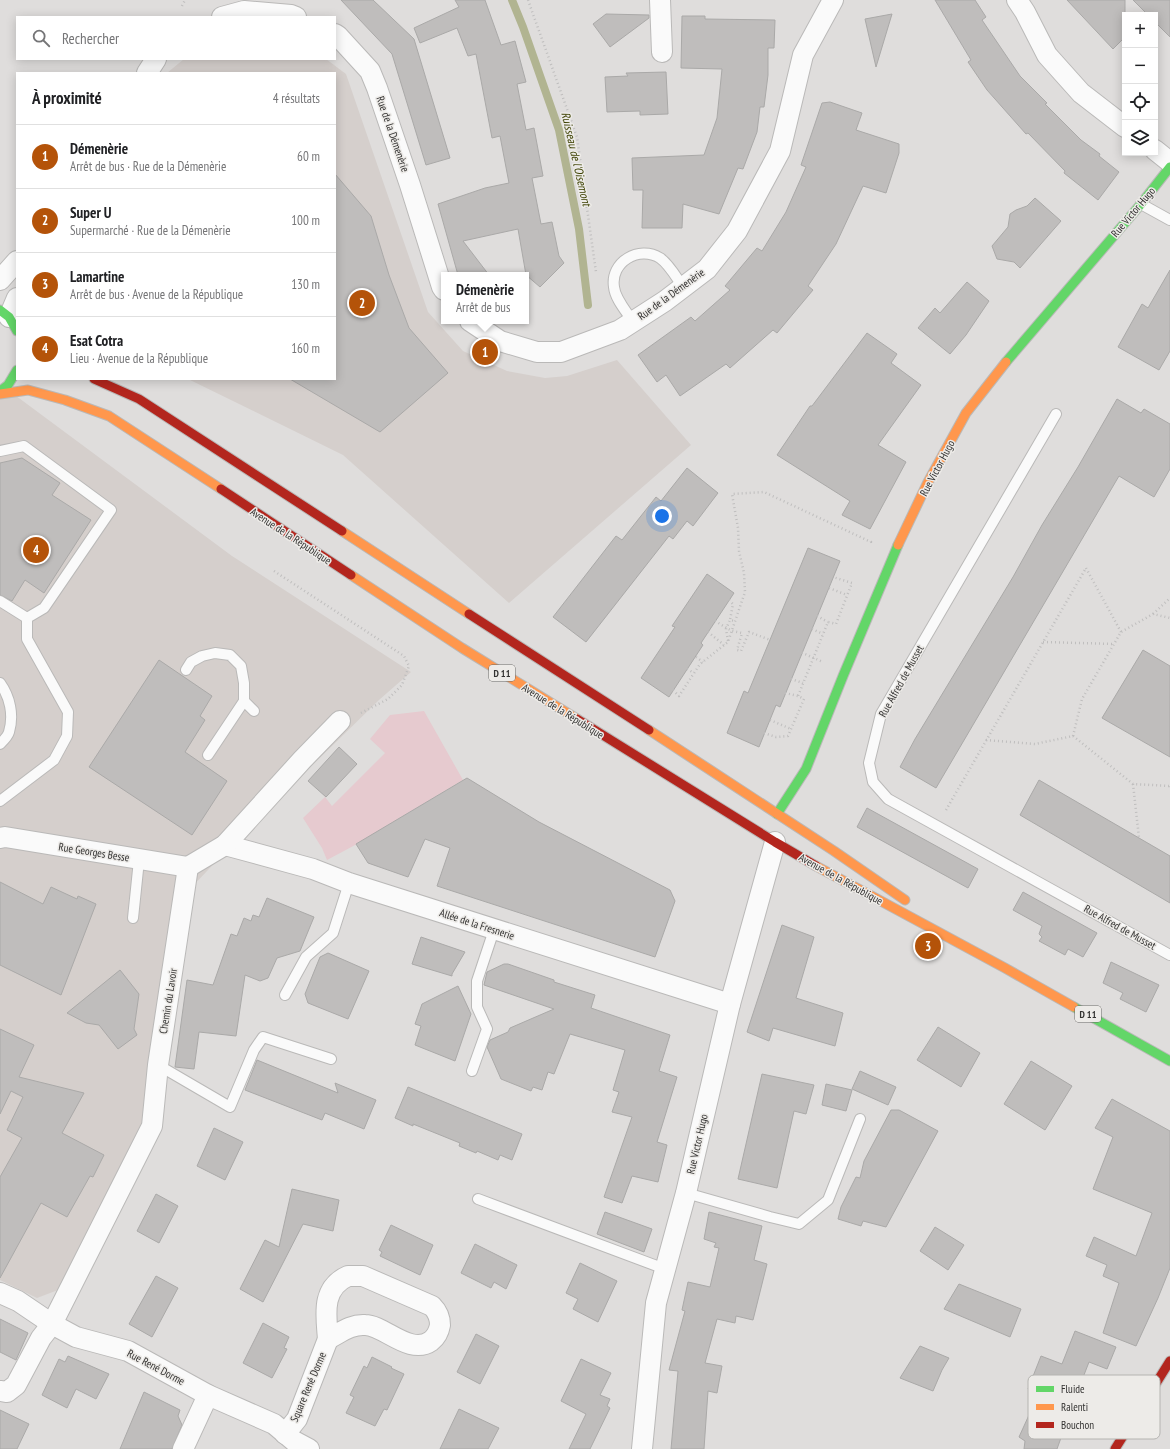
<!DOCTYPE html>
<html lang="fr">
<head>
<meta charset="utf-8">
<style>
	:root { --surface:#fff; --page:#f6f6f6; --text:#202124; --muted:#757577; --line:#e0e0e0; --accent:#b45309 }
	body { margin:0; font-family:"PT Sans Narrow",sans-serif; background:var(--page); color:var(--text) }
	.controls { position:absolute; right:12px; top:12px; display:grid; overflow:hidden; border-radius:0px; box-shadow:0 2px 10px #0003 }
	.controls button { width:36px; height:36px; display:grid; place-items:center; padding:0; border:0; border-bottom:1px solid var(--line); background:var(--surface); color:var(--text); font:20px sans-serif }
	.you { position:absolute; left:662px; top:516px; width:14px; height:14px; margin:-10px; border:3px solid #fff; border-radius:50%; background:#1a73e8; box-shadow:0 0 0 6px #1a73e833 }
	.badge { display:grid; place-items:center; width:26px; height:26px; border-radius:50%; background:var(--accent); color:#fff; font-size:13px; font-weight:700 }
	.pin { position:absolute; translate:-50% -50%; border:2px solid #fff; box-shadow:0 1px 4px #0006 }
	.popup { position:absolute; left:441px; top:272px; width:88px; height:52px; box-sizing:border-box; display:grid; place-content:center; border-radius:0px; background:var(--surface); filter:drop-shadow(0 1px 3px #0005); font-size:13px; white-space:nowrap; color:var(--muted) }
	.popup b { font-size:15px; color:var(--text) }
	.popup::after { content:''; position:absolute; left:50%; top:100%; margin-left:-8px; border:8px solid transparent; border-top-color:var(--surface) }
	.list { margin:0; padding:0; list-style:none }
	h2 { display:flex; justify-content:space-between; align-items:center; height:52px; margin:0; padding:0 16px; font-size:17px }
	h2 small { font-size:13px; font-weight:400; color:var(--muted) }
	.list li { display:grid; grid-template-columns:26px 1fr auto; gap:12px; align-items:center; box-sizing:border-box; height:64px; padding:0 16px; border-top:1px solid var(--line) }
	.list b { display:block; font-size:15px; white-space:nowrap }
	.list p { margin:0; font-size:13px; white-space:nowrap; color:var(--muted) }
	.list em { font-size:13px; font-style:normal; color:var(--muted) }
	.icon { flex:none; width:22px; height:22px; fill:none; stroke:currentColor; stroke-width:2; stroke-linecap:round; stroke-linejoin:round }
	.map { position:relative; flex:none; width:1170px; height:1449px; overflow:hidden }
	.search { position:absolute; background:var(--surface); box-shadow:0 2px 10px #0003; left:16px; top:16px; width:320px; height:44px; display:flex; align-items:center; gap:10px; box-sizing:border-box; padding:0 14px; border-radius:0px; color:var(--muted); font-size:15px }
	.panel { position:absolute; background:var(--surface); box-shadow:0 2px 10px #0003; left:16px; top:72px; width:320px; height:308px; border-radius:0px }
	.map>svg:first-child { display:block }
	.built { fill:#d5cfcc }
	.green { fill:#e6cacf }
	.lines { fill:none; stroke-linecap:round; stroke-linejoin:round }
	.stream { stroke:#b1b491; stroke-width:8 }
	.building { fill:#bfbdbc; stroke:#aaa9a8 }
	.lane-casing { stroke:#bab9b8; stroke-width:12 }
	.street-casing { stroke:#bab9b8; stroke-width:22 }
	.fast-casing { stroke:#bab9b8; stroke-width:11 }
	.slow-casing { stroke:#bab9b8; stroke-width:11 }
	.jam-casing { stroke:#bab9b8; stroke-width:11 }
	.path { stroke:#bfbebe; stroke-width:2.5; stroke-dasharray:1 3; stroke-linecap:butt }
	.lane { stroke:#fafafa; stroke-width:10 }
	.street { stroke:#fafafa; stroke-width:20 }
	.fast { stroke:#63d668; stroke-width:9 }
	.slow { stroke:#ff974d; stroke-width:9 }
	.jam { stroke:#b3261e; stroke-width:9 }
	.labels { text-anchor:middle; stroke-width:3; stroke-linejoin:round; paint-order:stroke }
	.shield { fill:#edebe8; stroke:#6b6a68; stroke-width:1 }
	.shield-label { font-size:10px; font-weight:bold; fill:#333231 }
	.street-label { font-size:11px; fill:#333231; stroke:#edebe8 }
	.water-label { font-size:12px; font-style:italic; fill:#3c4001; stroke:#edebe8 }
	.key { fill:#edebe8; stroke:#b5b4b1; stroke-width:1 }
	.key-label { font-size:11px; fill:#333231 }
</style>
</head>
<body>
<div class="map">
<svg width="1170" height="1449" viewBox="0 0 1170 1449">
	<rect width="100%" height="100%" fill="#dfdddc"/>
	<g class="built">
		<path d="M184 59H326L346 74 428 312 463 351 507 371 545 378 567 376 617 360 691 445 509 603 343 455 188 379H335V73H167Z"/>
		<path d="M0 384 232 556 411 672 379 700 243 833 171 909 146 1105 142 1127 78 1257 58 1290 37 1298 0 1280Z"/>
	</g>
	<path class="green" d="M424 711 463 780 357 844 327 860 322 848 303 818 325 797 332 806 385 753 370 739 390 715Z"/>
	<g class="lines">
		<path class="stream" d="M512 0 523 27 559 130 579 229 588 305"/>
	</g>
	<g class="building">
		<path d="M341 0H373L414 39 450 158 426 165 392 54Z"/>
		<path d="M455 0H485L501 45 515 41 526 82 517 84 526 130 534 128 543 176 532 178 541 224 552 222 559 256 564 263 540 287 526 275 518 229 463 241 489 275H458L438 204 485 188 509 183 500 136 492 138 476 54 468 56 457 28 420 43 414 28 459 7Z"/>
		<path d="M935 0H975L986 17 982 20 1020 76 1047 103 1045 104 1081 140 1100 154 1099 156 1119 172 1098 200 1064 173 1065 171 1028 133 1026 134 987 90 968 62 971 60Z"/>
		<path d="M1067 0H1125V37L1113 49Z"/>
		<path d="M1133 0H1170V37L1155 22V15H1148Z"/>
		<path d="M606 14 649 15V18L610 47 593 24Z"/>
		<path d="M892 14 876 67 865 19Z"/>
		<path d="M682 16H705V19L775 20 774 48H768V75L764 107H760L757 132 743 169 738 168 719 214 683 204 682 228H642L643 190H633L632 158 704 155 717 118 722 69 681 68Z"/>
		<path d="M666 72 668 114 640 115V111L607 112 605 77 628 76 626 73Z"/>
		<path d="M830 102 862 113 856 130 899 144V153L886 193 863 186 836 244 808 286 813 290 777 333 773 330 730 368 726 364 680 396 666 375 657 382 638 355 691 317 695 321 730 290 725 286 757 248 762 251 786 212 806 167 801 165 822 103Z"/>
		<path d="M335 174 371 216 389 275 409 328 448 373 380 432 290 379H335Z"/>
		<path d="M1035 198 1061 221 1020 268 1014 262 997 259 992 246 1008 227 1010 214 1016 210 1027 206Z"/>
		<path d="M1170 270V351L1159 370 1118 347 1142 304 1148 308Z"/>
		<path d="M967 282 989 301 966 335 950 354 918 328 935 308 940 313Z"/>
		<path d="M867 333 897 354 891 363 921 385 878 445 906 462 870 529 842 515 850 501 777 455 810 406H812Z"/>
		<path d="M1117 399 1141 413 1144 409 1170 424V469L1154 497 1119 476 936 788 900 767 915 739 1013 577 1042 525 1078 467Z"/>
		<path d="M22 458 60 483 52 495 91 520 44 593 25 580 12 601 0 595V463Z"/>
		<path d="M687 468 718 493 693 526 687 521 673 539 669 536 586 642 553 617 616 536 622 540 656 497 661 501Z"/>
		<path d="M808 548 840 561 780 707 776 705 759 747 727 733 744 691 748 693Z"/>
		<path d="M707 574 734 593 701 643 703 645 669 697 641 678 675 627 672 626Z"/>
		<path d="M1143 650 1170 666V757L1102 718Z"/>
		<path d="M159 660 212 696 200 716 205 720 185 752 227 781 192 835 89 767Z"/>
		<path d="M339 747 357 764 326 797 308 781Z"/>
		<path d="M467 778 539 822 670 890 675 901 655 957 437 886 450 848 425 839 408 877 368 863 356 844Z"/>
		<path d="M1039 780 1170 856V903L1020 815Z"/>
		<path d="M867 808 978 869 968 888 857 827Z"/>
		<path d="M0 882 43 904 51 887 77 899 78 896 96 904 61 995 0 965Z"/>
		<path d="M1023 892 1097 933 1083 957 1068 949 1065 955 1039 941 1042 937 1039 934 1042 926 1013 910Z"/>
		<path d="M267 898 314 917 300 951 277 958 268 978 260 981 245 975 236 1036 199 1032 194 1069 175 1067 187 980 213 985 231 934 237 936 244 918 251 921 253 915 259 917Z"/>
		<path d="M782 925 814 937 796 998 843 1013 835 1046 773 1028 769 1041 747 1032Z"/>
		<path d="M421 937 465 952 452 974V976L412 964Z"/>
		<path d="M328 953 369 971 348 1019 308 1003 305 994 320 957Z"/>
		<path d="M1111 962 1159 985 1146 1012 1120 999 1123 993 1103 983Z"/>
		<path d="M504 964H508L554 980V982L595 995 591 1008 670 1035 659 1071 677 1077 657 1142 667 1145 658 1182 632 1176 622 1203 604 1197 632 1117 612 1112 619 1092 613 1090 625 1050 570 1034 554 1074 548 1072 542 1090 533 1087 531 1091 501 1079 487 1047 490 1040 508 1032 510 1028 554 1009 484 985 487 972Z"/>
		<path d="M120 970 139 994 134 1029 137 1035 118 1049 99 1025 86 1023 67 1013Z"/>
		<path d="M458 986 471 1014 455 1061 415 1045 421 1026 415 1024 422 1004Z"/>
		<path d="M938 1027 980 1053 961 1087 917 1060Z"/>
		<path d="M0 1029 34 1045 19 1077 84 1093 62 1133 104 1155 93 1177 90 1176 67 1217 41 1203 0 1278V1177L22 1138 7 1130 23 1097 11 1091 0 1114Z"/>
		<path d="M257 1060 338 1093 335 1083 376 1100 364 1129 325 1113 322 1120 245 1090Z"/>
		<path d="M1031 1061 1072 1086 1045 1130 1004 1104Z"/>
		<path d="M860 1071 896 1087 888 1105 852 1089Z"/>
		<path d="M762 1074 814 1085 806 1114 794 1111 777 1188 738 1179Z"/>
		<path d="M826 1084 852 1090 846 1111 822 1105Z"/>
		<path d="M408 1087 522 1134 512 1160 500 1155 498 1160 477 1151 476 1153 459 1146 460 1143 413 1124V1126L395 1118Z"/>
		<path d="M1112 1099 1170 1131V1268L1158 1298 1136 1346 1103 1333 1119 1283 1103 1276 1107 1265 1086 1256 1094 1237 1136 1256 1152 1213 1093 1189 1113 1137 1095 1128Z"/>
		<path d="M891 1110H899L938 1131 886 1227 863 1221 861 1226 838 1219 841 1207 856 1177 860 1178 864 1161Z"/>
		<path d="M214 1128 243 1142 225 1180 197 1166Z"/>
		<path d="M292 1189 339 1200 333 1231 303 1224 263 1302 240 1289 265 1240 279 1247Z"/>
		<path d="M156 1194 178 1206 159 1243 137 1231Z"/>
		<path d="M605 1212 652 1229 644 1252 597 1234Z"/>
		<path d="M709 1212 762 1226 754 1260 767 1264 753 1320 736 1316 735 1323 717 1319 705 1363 722 1366 717 1393 708 1391 704 1449H671L678 1371 669 1370 685 1311 682 1310 688 1282 710 1287 719 1248 714 1247 716 1243 704 1239Z"/>
		<path d="M391 1225 433 1245 420 1275 380 1256 382 1252 379 1250Z"/>
		<path d="M935 1227 964 1245 948 1270 920 1251Z"/>
		<path d="M475 1244 517 1265 506 1289 494 1282 491 1288 461 1273Z"/>
		<path d="M580 1263 617 1281 598 1322 573 1309 578 1299 566 1293Z"/>
		<path d="M156 1276 178 1288 152 1337 129 1324Z"/>
		<path d="M959 1284 1021 1309 1010 1337 944 1309Z"/>
		<path d="M0 1319 28 1333 16 1360 0 1352Z"/>
		<path d="M263 1323 289 1337 284 1348 287 1349 272 1378 243 1363Z"/>
		<path d="M1075 1331 1116 1347 1107 1369 1089 1362 1077 1393 1057 1449H1024L1025 1441 1019 1437 1039 1393 1028 1389 1041 1356 1062 1364Z"/>
		<path d="M476 1334 499 1346 480 1384 457 1372Z"/>
		<path d="M920 1346 949 1358 942 1370 933 1391 900 1378Z"/>
		<path d="M68 1356 109 1374 96 1399 76 1389 67 1408 42 1395 59 1359 65 1362Z"/>
		<path d="M372 1357 392 1367 391 1368 404 1374 387 1410 384 1409 375 1426 346 1413 354 1397 350 1395 364 1366 367 1368Z"/>
		<path d="M581 1359 611 1373 600 1395 610 1399 607 1406 610 1408 590 1449H569L586 1414 561 1401Z"/>
		<path d="M144 1392 180 1410 178 1416 182 1425 172 1449H120Z"/>
		<path d="M459 1409 499 1428 488 1449H440Z"/>
		<path d="M0 1410 29 1424 17 1449H0Z"/>
	</g>
	<g class="lines">
		<g class="lane-casing">
			<g id="lane">
				<path d="M1141 204 1170 220"/>
				<path d="M633 322C627 312 615 299 614 287 610 262 639 245 660 258 669 264 676 277 683 287"/>
				<path d="M1056 414 881 714 869 763 873 782 888 799 1170 955"/>
				<path d="M0 451 24 446 111 510 44 608 27 618"/>
				<path d="M0 601 27 618"/>
				<path d="M186 670 191 662 202 656 215 653 230 655 241 666 244 683V701L254 711"/>
				<path d="M0 683C10 697 14 715 9 732 8 736 3 741 0 744"/>
				<path d="M208 755 244 701"/>
				<path d="M0 801 54 760 67 736 68 712 27 639V618"/>
				<path d="M133 918 139 860"/>
				<path d="M285 995 306 957 333 933 349 883"/>
				<path d="M158 1065 230 1107 254 1050 263 1037 331 1059"/>
				<path d="M472 1071 487 1029 477 1007V981L494 930"/>
				<path d="M686 1193 770 1217 799 1224 828 1200 860 1119"/>
				<path d="M478 1199 665 1269"/>
			</g>
		</g>
		<g class="street-casing">
			<g id="street">
				<path d="M660 0 662 52"/>
				<path d="M1017 0 1025 12 1047 55 1081 93 1125 127"/>
				<path d="M222 17 244 11 291 15 296 17"/>
				<path d="M335 34 338 36 370 71 377 88 410 185 442 287 444 290"/>
				<path d="M147 73 156 59"/>
				<path d="M1155 150 1170 162"/>
				<path d="M0 280 17 261"/>
				<path d="M9 317 17 298"/>
				<path d="M470 321 500 341 537 352H561L620 330 665 301 707 269 737 231 780 151 803 55 833 0"/>
				<path d="M0 838 5 837 188 867"/>
				<path d="M225 845 313 869 349 883 730 1004"/>
				<path d="M348 1276H363L432 1306C437 1311 440 1317 440 1325 439 1331 436 1337 431 1341 410 1356 384 1325 365 1325 351 1324 340 1333 328 1339 326 1315 321 1288 348 1276Z"/>
				<path d="M0 1293 18 1301 52 1324 76 1337 128 1351 208 1395 274 1424 294 1441 309 1449"/>
				<path d="M0 1391 7 1392 16 1385 41 1338 52 1324 152 1126 158 1065 188 867 225 845 302 760 340 721"/>
				<path d="M285 1434 297 1419 328 1339"/>
				<path d="M183 1449 208 1395"/>
				<path d="M642 1449 656 1303 686 1193 730 1004 775 842"/>
			</g>
		</g>
		<g class="fast-casing">
			<g id="fast">
				<path d="M0 310 9 317 17 331"/>
				<path d="M1006 362 1141 204 1170 167"/>
				<path d="M0 391 8 385 17 370"/>
				<path d="M777 814 806 769 843 676 898 545"/>
				<path d="M1074 1007 1170 1061"/>
			</g>
		</g>
		<g class="slow-casing">
			<g id="slow">
				<path d="M0 394 28 390 65 400 109 416 221 489"/>
				<path d="M342 531 469 614"/>
				<path d="M898 545 927 484 966 413 1006 362"/>
				<path d="M351 575 462 648 577 719"/>
				<path d="M649 730 834 851 905 900"/>
				<path d="M816 866 1005 968 1074 1007"/>
			</g>
		</g>
		<g class="jam-casing">
			<g id="jam">
				<path d="M94 379 139 399 342 531"/>
				<path d="M221 489 351 575"/>
				<path d="M469 614 649 730"/>
				<path d="M577 719 775 842 816 866"/>
				<path d="M1115 1449 1170 1361"/>
			</g>
		</g>
		<g class="path">
			<path d="M528 0 577 137 596 272"/>
			<path d="M182 6 185 0"/>
			<path d="M1086 568 1121 632"/>
			<path d="M274 571 404 656 409 666 402 685 388 699 361 713"/>
			<path d="M829 588 847 595"/>
			<path d="M729 600 733 604 730 620 735 621"/>
			<path d="M1153 614 1170 598"/>
			<path d="M817 616 828 622"/>
			<path d="M715 621 732 631 742 633 737 650 741 651 749 632 773 641"/>
			<path d="M812 629 823 634"/>
			<path d="M708 632 724 645"/>
			<path d="M728 641 726 629 730 620"/>
			<path d="M1043 642 1115 644"/>
			<path d="M798 651 823 662"/>
			<path d="M696 657 703 662"/>
			<path d="M687 669 694 673"/>
			<path d="M791 679 803 683"/>
			<path d="M673 690 679 696 700 664 728 642 745 592 744 573 739 551 738 528 732 494 764 492 871 542 870 544"/>
			<path d="M785 693 798 696"/>
			<path d="M770 720 791 729"/>
			<path d="M764 733 776 737 788 736 804 699 798 696 828 622 836 624 852 583 833 577"/>
			<path d="M1073 736 1082 699 1121 632 1153 614 1170 618"/>
			<path d="M986 740 1035 744 1073 736 1133 784 1169 786 1170 785"/>
			<path d="M1133 784 1139 838"/>
			<path d="M946 810 1086 568"/>
		</g>
		<use href="#lane" class="lane"/>
		<use href="#street" class="street"/>
		<use href="#fast" class="fast"/>
		<use href="#slow" class="slow"/>
		<use href="#jam" class="jam"/>
	</g>
	<g class="labels">
		<g class="shield">
			<rect x="489" y="665" width="26" height="16" rx="3"/>
			<rect x="1075" y="1006" width="26" height="16" rx="3"/>
		</g>
		<g class="shield-label">
			<text x="502" y="677">D 11</text>
			<text x="1088" y="1018">D 11</text>
		</g>
		<g class="street-label">
			<text transform="translate(393 134) rotate(71)" y="4">Rue de la Démenèrie</text>
			<text transform="translate(1133 212) rotate(-50)" y="4">Rue Victor Hugo</text>
			<text transform="translate(671 294) rotate(-36)" y="4">Rue de la Démenèrie</text>
			<text transform="translate(937 468) rotate(-62)" y="4">Rue Victor Hugo</text>
			<text transform="translate(291 536) rotate(33)" y="4">Avenue de la République</text>
			<text transform="translate(901 681) rotate(-61)" y="4">Rue Alfred de Musset</text>
			<text transform="translate(563 711) rotate(32)" y="4">Avenue de la République</text>
			<text transform="translate(94 852) rotate(9)" y="4">Rue Georges Besse</text>
			<text transform="translate(841 879) rotate(29)" y="4">Avenue de la République</text>
			<text transform="translate(477 924) rotate(18)" y="4">Allée de la Fresnerie</text>
			<text transform="translate(1120 927) rotate(29)" y="4">Rue Alfred de Musset</text>
			<text transform="translate(168 1001) rotate(-81)" y="4">Chemin du Lavoir</text>
			<text transform="translate(697 1144) rotate(-77)" y="4">Rue Victor Hugo</text>
			<text transform="translate(156 1367) rotate(28)" y="4">Rue René Dorme</text>
			<text transform="translate(308 1387) rotate(-67)" y="4">Square René Dorme</text>
		</g>
		<g class="water-label">
			<text transform="translate(576 159) rotate(77)" y="4">Ruisseau de l'Oisemont</text>
		</g>
	</g>
	<rect x="1028" y="1375" width="132" height="64" rx="6" class="key"/>
	<rect x="1036" y="1386" width="18" height="6" fill="#63d668"/>
	<rect x="1036" y="1404" width="18" height="6" fill="#ff974d"/>
	<rect x="1036" y="1422" width="18" height="6" fill="#b3261e"/>
	<g class="key-label">
		<text x="1061" y="1393">Fluide</text>
		<text x="1061" y="1411">Ralenti</text>
		<text x="1061" y="1429">Bouchon</text>
	</g>
</svg>
<div class="controls">
<button>+</button>
<button>−</button>
<button><svg class="icon" aria-label="locate" viewBox="0 0 24 24"><circle cx="12" cy="12" r="6"/><path d="M12 2v4M12 18v4M2 12h4M18 12h4"/></svg></button>
<button><svg class="icon" aria-label="layers" viewBox="0 0 24 24"><path d="M12 4l9 5-9 5-9-5zM3 14l9 5 9-5"/></svg></button>
</div>
<div class="you"></div>
<div class="pin badge" style="left:485px;top:352px">1</div>
<div class="popup"><b>Démenèrie</b>Arrêt de bus</div>
<div class="pin badge" style="left:362px;top:303px">2</div>
<div class="pin badge" style="left:928px;top:946px">3</div>
<div class="pin badge" style="left:36px;top:550px">4</div>
<div class="search"><svg class="icon" aria-label="search" viewBox="0 0 24 24"><circle cx="10" cy="10" r="6"/><path d="M15 15l6 6"/></svg>Rechercher</div>
<section class="panel">
<h2>À proximité<small>4 résultats</small></h2>
<ul class="list">
<li><span class="badge">1</span><div><b>Démenèrie</b><p>Arrêt de bus · Rue de la Démenèrie</p></div><em>60 m</em></li>
<li><span class="badge">2</span><div><b>Super U</b><p>Supermarché · Rue de la Démenèrie</p></div><em>100 m</em></li>
<li><span class="badge">3</span><div><b>Lamartine</b><p>Arrêt de bus · Avenue de la République</p></div><em>130 m</em></li>
<li><span class="badge">4</span><div><b>Esat Cotra</b><p>Lieu · Avenue de la République</p></div><em>160 m</em></li>
</ul>
</section>
</div>
</body>
</html>
